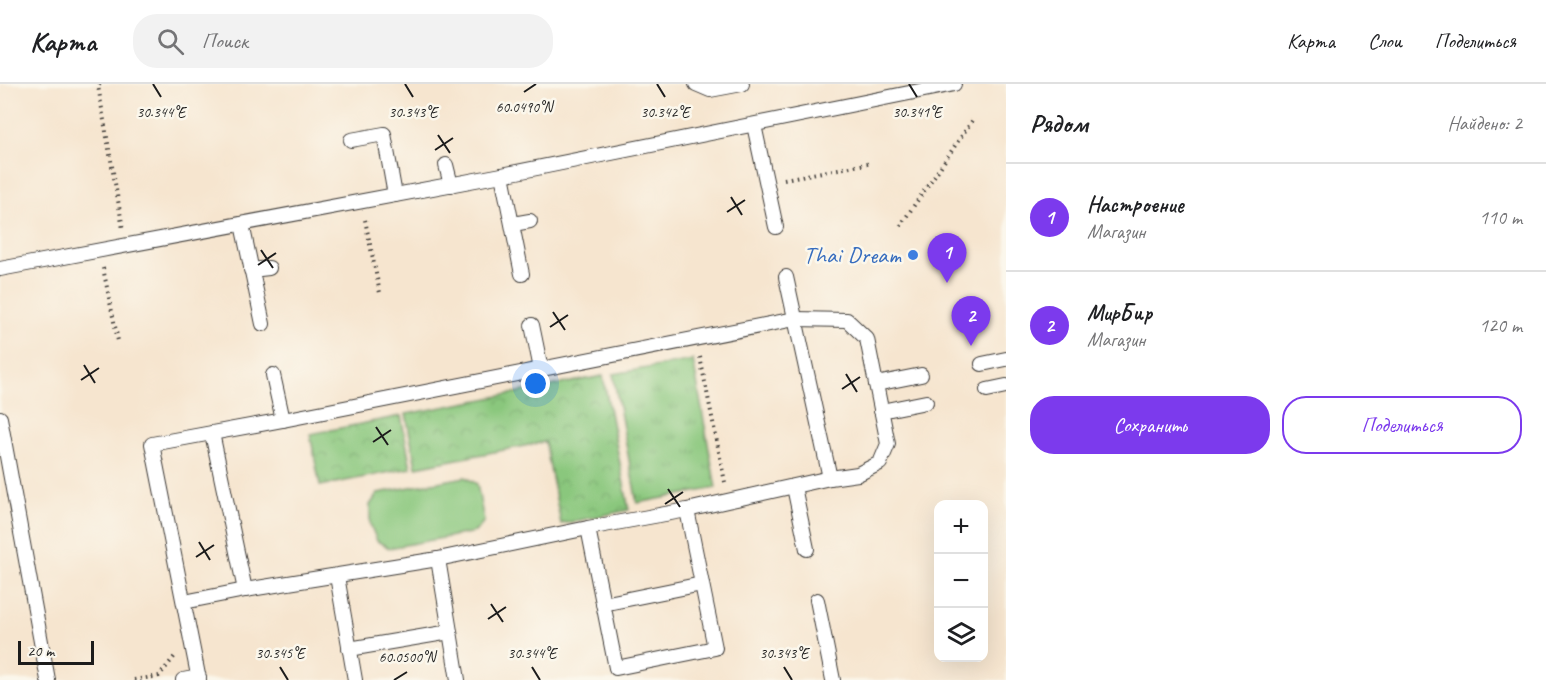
<!DOCTYPE html>
<html lang="ru">
<head>
<meta charset="utf-8">
<style>
	:root { --surface:#fff; --page:#f2f2f2; --text:#202124; --muted:#757577; --line:#e0e0e0; --accent:#7c3aed }
	body { margin:0; font-family:Caveat,sans-serif; background:var(--page); color:var(--text) }
	.controls { position:absolute; right:18px; bottom:18px; display:grid; overflow:hidden; border-radius:12px; box-shadow:0 6px 24px #0002 }
	.controls button { width:54px; height:54px; display:grid; place-items:center; padding:0; border:0; border-bottom:2px solid var(--line); background:var(--surface); color:var(--text); font:30px sans-serif }
	.scale { position:absolute; left:18px; bottom:15px; width:76px; box-sizing:border-box; padding-left:6px; border:3px solid #1c1c1c; border-top:0; font-size:16px; line-height:21px; white-space:nowrap; color:#1c1c1c; -webkit-text-stroke:4px #fbf7ec; paint-order:stroke }
	.you { position:absolute; left:536px; top:300px; width:21px; height:21px; margin:-15px; border:4px solid #fff; border-radius:50%; background:#1a73e8; box-shadow:0 0 0 9px #1a73e833 }
	.badge { display:grid; place-items:center; width:39px; height:39px; border-radius:50%; background:var(--accent); color:#fff; font-size:20px; font-weight:700 }
	.pin { position:absolute; translate:-50% -50px; filter:drop-shadow(0 2px 3px #0008) }
	.pin::after { content:''; position:absolute; top:32px; width:21px; height:18px; background:inherit; clip-path:polygon(0 0,100% 0,50% 100%) }
	.list { margin:0; padding:0; list-style:none }
	h2 { display:flex; justify-content:space-between; align-items:center; height:78px; margin:0; padding:0 24px; font-size:26px }
	h2 small { font-size:20px; font-weight:400; color:var(--muted) }
	.list li { display:grid; grid-template-columns:39px 1fr auto; gap:18px; align-items:center; box-sizing:border-box; height:108px; padding:0 24px; border-top:2px solid var(--line) }
	.list b { display:block; font-size:22px; white-space:nowrap }
	.list p { margin:0; font-size:20px; white-space:nowrap; color:var(--muted) }
	.list em { font-size:20px; font-style:normal; color:var(--muted) }
	.actions { display:flex; gap:12px; padding:18px 24px }
	.actions a { flex:1; padding:14px 0; border:2px solid var(--accent); border-radius:24px; text-align:center; font-size:21px; color:var(--accent) }
	.actions .main { background:var(--accent); color:#fff }
	.icon { flex:none; width:33px; height:33px; fill:none; stroke:currentColor; stroke-width:2; stroke-linecap:round; stroke-linejoin:round }
	.map { position:relative; flex:none; width:1006px; height:596px; overflow:hidden }
	header { display:flex; align-items:center; gap:36px; box-sizing:border-box; height:84px; padding:0 30px; background:var(--surface); border-bottom:2px solid var(--line) }
	header strong { font-size:28px }
	nav { display:flex; gap:33px; margin-inline-start:auto; font-size:21px }
	.search { width:420px; height:54px; background:var(--page); display:flex; align-items:center; gap:15px; box-sizing:border-box; padding:0 21px; border-radius:24px; color:var(--muted); font-size:22px }
	main { display:flex }
	aside { flex:1; background:var(--surface) }
	.map>svg:first-child { display:block }
	.grass { fill:url(#grass-tufts); stroke:#53724c; stroke-width:1.5 }
	.park { fill:url(#park-crowns); stroke:#53724c; stroke-width:1.5 }
	.garden { fill:#8ac77d; stroke:#53724c; stroke-width:1.5 }
	.lines { fill:none; stroke-linecap:round; stroke-linejoin:round }
	.lane-casing { stroke:#3d3a37; stroke-width:16 }
	.path { stroke:#3d3a37; stroke-width:4; stroke-dasharray:1.5 4.5; stroke-linecap:butt }
	.lane { stroke:#fff; stroke-width:14 }
	.ticks { fill:none; stroke:#1c1c1c; stroke-width:2 }
	.shop-dot { fill:#3f7fe0; stroke:#fbf7ec; stroke-width:2 }
	.labels { text-anchor:middle; stroke-width:5; stroke-linejoin:round; paint-order:stroke }
	.shop-label { font-size:24px; fill:#366cbe; stroke:#fbf7ec; text-anchor:end }
	.ticks-label { font-size:15px; text-anchor:middle; fill:#1c1c1c; stroke:#fbf7ec; stroke-width:5; stroke-linejoin:round; paint-order:stroke }
</style>
</head>
<body>
<header>
<strong>Карта</strong>
<div class="search"><svg class="icon" aria-label="search" viewBox="0 0 24 24"><circle cx="10" cy="10" r="6"/><path d="M15 15l6 6"/></svg>Поиск</div>
<nav><a>Карта</a><a>Слои</a><a>Поделиться</a></nav>
</header>
<main>
<div class="map">
<svg width="1006" height="596" viewBox="0 0 1006 596">
	<defs>
		<pattern id="grass-tufts" width="24" height="20" patternUnits="userSpaceOnUse" patternTransform="scale(1.5)"><rect width="24" height="20" fill="#8ac77d"/><path d="M3 7l-1-3M5 7V3M7 7l1-3M15 17l-1-3M17 17v-4M19 17l1-3" fill="none" stroke="#76aa6b"/></pattern>
		<pattern id="park-crowns" width="20" height="18" patternUnits="userSpaceOnUse" patternTransform="scale(1.5)"><rect width="20" height="18" fill="#8ac77d"/><path d="M2 6a3 3 0 1 1 6 0M12 15a3 3 0 1 1 6 0" fill="none" stroke="#76aa6b"/></pattern>
	</defs>
	<rect width="100%" height="100%" fill="#fbf7ec"/>
	<filter id="ink" filterUnits="userSpaceOnUse"><feTurbulence type="fractalNoise" baseFrequency=".0167" numOctaves="2"/><feDisplacementMap in="SourceGraphic" scale="12" xChannelSelector="R" yChannelSelector="G"/><feConvolveMatrix kernelMatrix="1 2 1 2 8 2 1 2 1" color-interpolation-filters="sRGB"/></filter>
	<filter id="wash" filterUnits="userSpaceOnUse"><feTurbulence type="fractalNoise" baseFrequency=".008" numOctaves="4" result="noise"/><feDisplacementMap in="SourceGraphic" scale="24" xChannelSelector="R" yChannelSelector="G"/><feGaussianBlur stdDeviation="1.35" result="paint"/><feColorMatrix in="noise" values="0 0 0 0 0 0 0 0 0 0 0 0 0 0 0 0 0 1.4 0 .05"/><feComposite in="paint" operator="in"/></filter>
	<g filter="url(#wash)">
		<rect width="100%" height="100%" fill="#f6e5cf"/>
		<path class="grass" d="M693 276 716 404 637 419 613 290Z"/>
		<g class="park">
			<path d="M603 292 629 426 561 440 545 358 416 383 406 330Z"/>
			<path d="M401 332 411 384 320 402 310 350Z"/>
		</g>
		<path class="garden" d="M465 393 477 400 484 437 475 448 389 464 377 457 370 440V421L378 409Z"/>
	</g>
	<g filter="url(#ink)">
		<g class="lines">
			<g class="lane-casing">
				<g id="lane">
					<path d="M696 0 710 6 742 0"/>
					<path d="M754 41 776 143"/>
					<path d="M351 56 384 50 395 111"/>
					<path d="M446 81 451 101"/>
					<path d="M502 91 522 190"/>
					<path d="M242 140 263 240"/>
					<path d="M513 140 530 137"/>
					<path d="M0 185 502 91 954 0"/>
					<path d="M251 186 269 184"/>
					<path d="M786 193 830 394"/>
					<path d="M532 241 541 285"/>
					<path d="M982 280 1006 275"/>
					<path d="M273 291 283 336"/>
					<path d="M876 300 921 291"/>
					<path d="M987 306 1006 302"/>
					<path d="M881 327 926 318"/>
					<path d="M0 334 48 596"/>
					<path d="M212 349 245 506"/>
					<path d="M794 403 807 465"/>
					<path d="M588 444 616 584 715 564 687 426"/>
					<path d="M438 475 458 596"/>
					<path d="M337 492 355 596"/>
					<path d="M817 516 833 596"/>
					<path d="M184 518 245 506 438 475 588 444 687 426 830 394 858 390 880 379 888 360 867 255 847 236 795 235 283 336 152 360 199 596"/>
					<path d="M603 520 702 500"/>
					<path d="M349 565 450 548"/>
					<path d="M183 596 199 593"/>
				</g>
			</g>
			<g class="path">
				<path d="M100 0 98 2 123 145"/>
				<path d="M784 95 872 79"/>
				<path d="M365 136 380 209"/>
				<path d="M900 142 974 34"/>
				<path d="M103 184 118 257"/>
				<path d="M700 273 725 398"/>
				<path d="M134 596 159 592 175 572"/>
			</g>
			<use href="#lane" class="lane"/>
		</g>
	</g>
	<path class="ticks" d="M153 0 161 13M405 0 413 13M657 0 665 13M909 0 917 13M524 8 536 0M438 51 450 69M435 66 453 54M731 113 742 131M727 128 745 116M261 166 273 184M258 181 276 169M553 228 565 246M550 243 568 231M84 281 95 299M846 290 857 308M81 296 99 284M842 305 860 293M376 343 388 361M373 358 391 346M668 405 680 423M665 420 683 408M199 458 210 476M196 473 214 461M491 520 503 538M488 535 506 523M280 583 288 596M532 583 540 596M784 583 792 596M394 596 407 588"/>
	<circle class="shop-dot" cx="913" cy="171" r="6"/>
	<g class="labels">
		<g class="shop-label">
			<text x="901" y="179">Thai Dream</text>
		</g>
	</g>
	<g class="ticks-label">
		<text x="524" y="28">60.0490°N</text>
		<text x="161" y="33">30.344°E</text>
		<text x="413" y="33">30.343°E</text>
		<text x="665" y="33">30.342°E</text>
		<text x="917" y="33">30.341°E</text>
		<text x="280" y="574">30.345°E</text>
		<text x="532" y="574">30.344°E</text>
		<text x="784" y="574">30.343°E</text>
		<text x="407" y="578">60.0500°N</text>
	</g>
</svg>
<div class="controls">
<button>+</button>
<button>−</button>
<button><svg class="icon" aria-label="layers" viewBox="0 0 24 24"><path d="M12 4l9 5-9 5-9-5zM3 14l9 5 9-5"/></svg></button>
</div>
<div class="scale">20 m</div>
<div class="you"></div>
<div class="pin badge" style="left:947px;top:199px">1</div>
<div class="pin badge" style="left:971px;top:262px">2</div>
</div>
<aside>
<h2>Рядом<small>Найдено: 2</small></h2>
<ul class="list">
<li><span class="badge">1</span><div><b>Настроение</b><p>Магазин</p></div><em>110 m</em></li>
<li><span class="badge">2</span><div><b>МирБир</b><p>Магазин</p></div><em>120 m</em></li>
</ul>
<div class="actions"><a class="main">Сохранить</a><a>Поделиться</a></div>
</aside>
</main>
</body>
</html>
